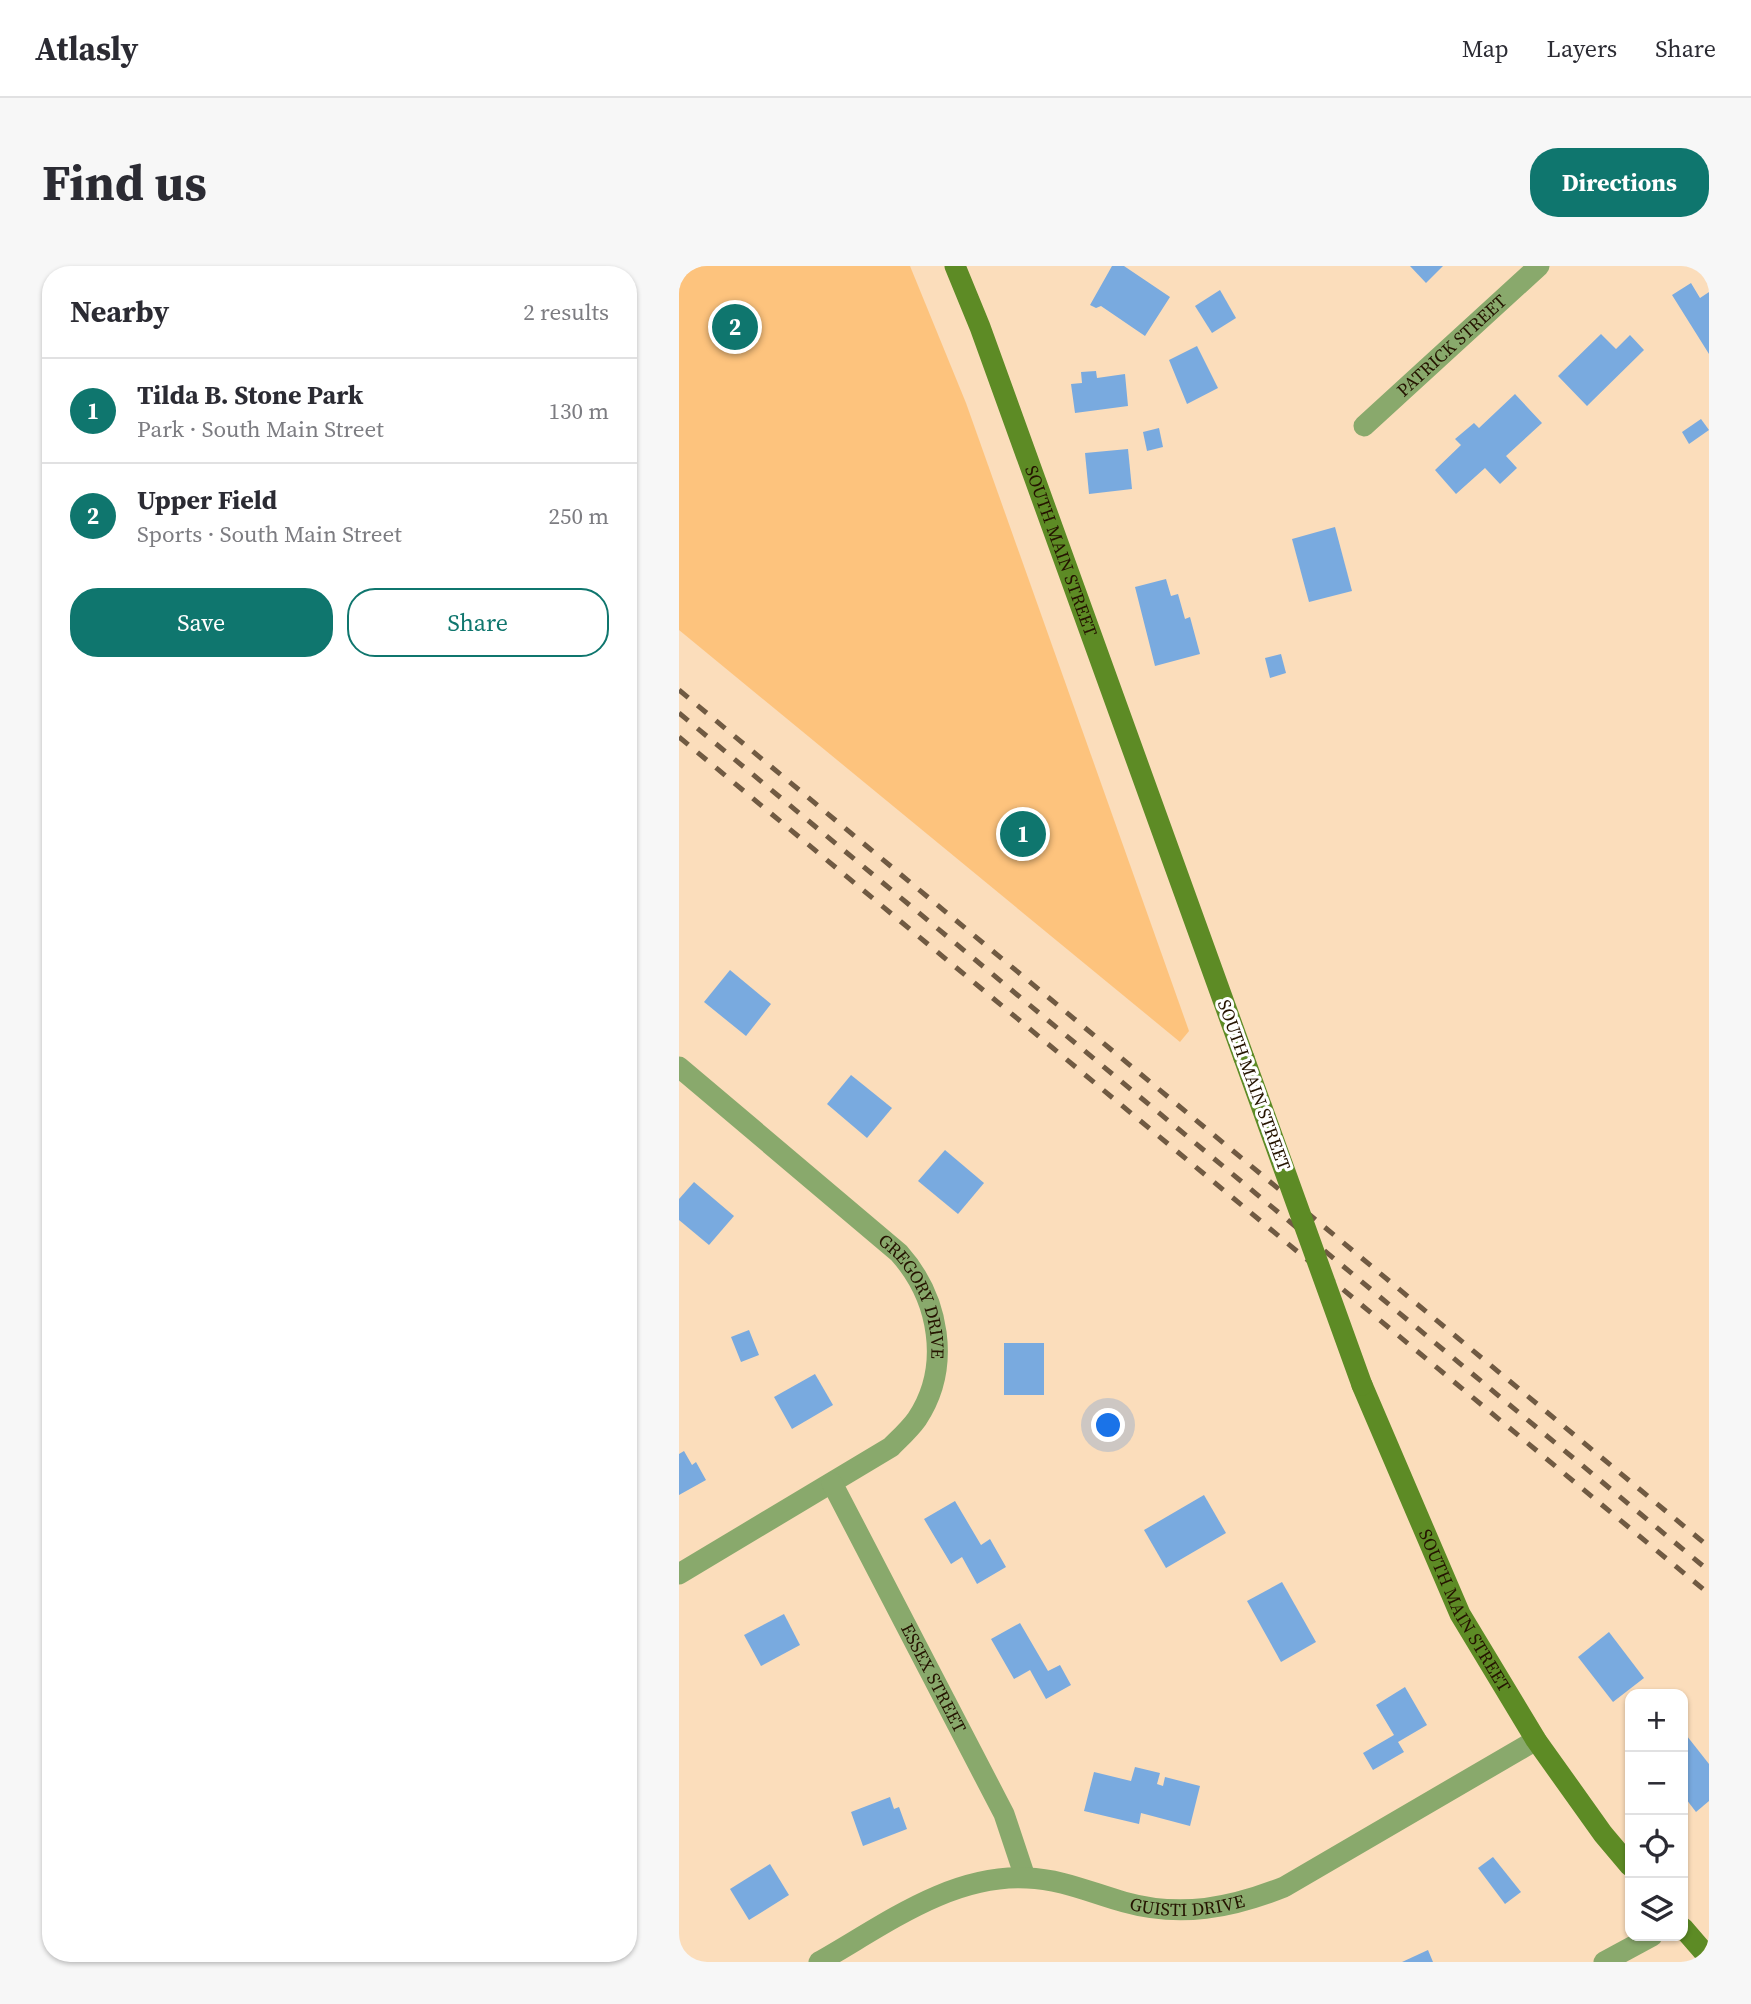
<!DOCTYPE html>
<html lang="en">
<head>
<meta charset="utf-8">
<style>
	:root { --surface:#fff; --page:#f7f7f7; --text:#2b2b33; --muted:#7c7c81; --line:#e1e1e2; --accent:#0f766e }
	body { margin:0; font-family:"Source Serif 4",serif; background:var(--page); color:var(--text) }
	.controls { position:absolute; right:21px; bottom:21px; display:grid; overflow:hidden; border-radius:14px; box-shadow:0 2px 5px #0004 }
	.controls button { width:63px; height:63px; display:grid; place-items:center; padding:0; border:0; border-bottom:2px solid var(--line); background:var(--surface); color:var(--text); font:35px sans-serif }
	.you { position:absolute; left:430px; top:1160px; width:24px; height:24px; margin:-18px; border:5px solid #fff; border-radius:50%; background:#1a73e8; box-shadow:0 0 0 10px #1a73e833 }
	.badge { display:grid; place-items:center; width:46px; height:46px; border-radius:50%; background:var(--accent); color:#fff; font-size:23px; font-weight:700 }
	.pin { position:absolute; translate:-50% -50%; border:4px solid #fff; box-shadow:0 2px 7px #0006 }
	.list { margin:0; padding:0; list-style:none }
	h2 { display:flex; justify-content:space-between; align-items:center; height:91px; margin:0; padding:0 28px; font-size:30px }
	h2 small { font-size:23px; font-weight:400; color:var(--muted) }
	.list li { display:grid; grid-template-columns:46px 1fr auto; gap:21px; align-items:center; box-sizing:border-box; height:105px; padding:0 28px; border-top:2px solid var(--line) }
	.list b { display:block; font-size:26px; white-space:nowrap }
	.list p { margin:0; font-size:23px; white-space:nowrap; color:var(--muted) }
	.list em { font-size:23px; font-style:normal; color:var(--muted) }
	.actions { display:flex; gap:14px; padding:21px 28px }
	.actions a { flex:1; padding:16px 0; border:2px solid var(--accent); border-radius:28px; text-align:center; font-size:24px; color:var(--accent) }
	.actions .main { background:var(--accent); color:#fff }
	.icon { flex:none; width:38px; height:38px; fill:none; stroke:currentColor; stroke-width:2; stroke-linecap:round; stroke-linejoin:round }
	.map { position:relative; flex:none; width:1030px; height:1696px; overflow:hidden; border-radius:28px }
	header { display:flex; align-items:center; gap:42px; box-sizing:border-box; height:98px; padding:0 35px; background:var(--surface); border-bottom:2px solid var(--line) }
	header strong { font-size:33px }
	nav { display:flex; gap:38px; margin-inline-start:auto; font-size:24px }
	.intro { display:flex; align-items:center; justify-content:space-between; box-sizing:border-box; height:168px; padding:0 42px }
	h1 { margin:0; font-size:49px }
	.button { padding:18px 32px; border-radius:28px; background:var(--accent); color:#fff; font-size:24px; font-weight:700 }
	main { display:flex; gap:42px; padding:0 42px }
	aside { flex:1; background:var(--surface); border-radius:28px; box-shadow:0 2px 5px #0004 }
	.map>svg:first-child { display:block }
	.green { fill:#fdc37d }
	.building { fill:#79aadf }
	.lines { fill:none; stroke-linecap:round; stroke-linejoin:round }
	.minor { stroke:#89a96c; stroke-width:21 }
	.secondary { stroke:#5d8b25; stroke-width:21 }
	.rail { stroke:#705a42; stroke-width:5; stroke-dasharray:12 12; stroke-linecap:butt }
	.secondary-bridge { stroke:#5d8b25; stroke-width:21 }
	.labels { text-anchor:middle; stroke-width:6; stroke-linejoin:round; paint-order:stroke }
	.street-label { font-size:18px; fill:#251400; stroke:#fff }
</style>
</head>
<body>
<header>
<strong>Atlasly</strong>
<nav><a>Map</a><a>Layers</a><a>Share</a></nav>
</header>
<div class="intro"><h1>Find us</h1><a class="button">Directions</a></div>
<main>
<aside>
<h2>Nearby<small>2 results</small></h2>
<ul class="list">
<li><span class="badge">1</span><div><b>Tilda B. Stone Park</b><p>Park · South Main Street</p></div><em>130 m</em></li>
<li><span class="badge">2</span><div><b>Upper Field</b><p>Sports · South Main Street</p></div><em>250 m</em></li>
</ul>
<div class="actions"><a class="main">Save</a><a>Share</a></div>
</aside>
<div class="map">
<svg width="1030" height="1696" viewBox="0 0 1030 1696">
	<rect width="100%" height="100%" fill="#fbddbb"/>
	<path class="green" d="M0 0H231L287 137 510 765 501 776 0 364Z"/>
	<g class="building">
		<path d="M433 0H445L491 31 466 70 422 40 417 42 411 39Z"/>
		<path d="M731 0H764L747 17Z"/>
		<path d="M1012 17 1021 32 1030 26V88L993 29Z"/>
		<path d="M541 24 557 52 533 67 516 40Z"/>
		<path d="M922 68 937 83 951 69 965 84 908 140 879 110Z"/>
		<path d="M518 80 539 122 508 138 490 94Z"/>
		<path d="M417 105 418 112 446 108 449 140 396 147 392 118 403 117 402 106Z"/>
		<path d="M836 128 863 157 827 190 838 202 821 218 806 202 777 228 756 204 782 179 776 173 795 157 800 162Z"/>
		<path d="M1022 153 1030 164 1010 178 1003 166Z"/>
		<path d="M480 162 484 181 468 185 464 166Z"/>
		<path d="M449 183 453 223 410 228 406 187Z"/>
		<path d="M656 261 673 325 630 336 613 273Z"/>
		<path d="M487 313 492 330 499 328 506 353 511 351 521 388 476 400 456 321Z"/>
		<path d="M602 388 607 407 591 412 586 392Z"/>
		<path d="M51 704 92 738 67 770 25 736Z"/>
		<path d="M172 809 213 842 188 872 148 838Z"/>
		<path d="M266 884 305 917 279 948 239 915Z"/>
		<path d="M15 916 55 950 30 979 0 954V933Z"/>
		<path d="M70 1064 80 1089 62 1096 52 1071Z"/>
		<rect x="325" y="1077" width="40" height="52"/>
		<path d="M136 1108 154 1139 113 1163 95 1131Z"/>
		<path d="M5 1185 13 1199 17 1196 27 1214 0 1229V1188Z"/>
		<path d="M525 1229 547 1267 487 1302 465 1264Z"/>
		<path d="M276 1235 302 1279 311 1273 327 1301 298 1318 283 1291 272 1298 245 1253Z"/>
		<path d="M603 1316 637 1376 602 1396 568 1335Z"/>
		<path d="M105 1348 121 1379 82 1400 65 1369Z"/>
		<path d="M341 1357 369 1405 381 1399 392 1419 367 1433 351 1404 335 1413 312 1373Z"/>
		<path d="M930 1366 965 1412 934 1436 899 1391Z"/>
		<path d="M726 1421 748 1459 719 1476 725 1486 694 1504 684 1487 715 1469 697 1439Z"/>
		<path d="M1004 1465 1030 1498V1535L1017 1546 1004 1529Z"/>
		<path d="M456 1501 481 1507 478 1518 484 1520 486 1511 521 1520 511 1560 462 1547 460 1558 405 1545 415 1506 452 1515Z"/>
		<path d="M211 1531 215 1543 220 1541 228 1563 184 1580 172 1546Z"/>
		<path d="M814 1591 842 1626 826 1638 799 1602Z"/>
		<path d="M91 1598 110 1629 70 1654 51 1623Z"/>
		<path d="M749 1684 754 1696H723Z"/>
	</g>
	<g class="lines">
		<g class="minor">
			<path id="s1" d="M685 160 860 0"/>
			<path id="s2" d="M0 801 220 987C260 1032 273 1100 238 1153 231 1163 221 1172 212 1181L0 1308"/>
			<path id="s3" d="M153 1217 325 1548 346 1611"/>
			<path id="s4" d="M140 1696C204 1660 271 1608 348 1612 382 1613 413 1627 445 1636 502 1652 552 1642 605 1621L857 1474"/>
			<path d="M925 1696 973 1670"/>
		</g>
		<g class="secondary">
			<path id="s5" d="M276 0 301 61 565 792"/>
			<path id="s6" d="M683 1119 781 1348 857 1474 924 1568 951 1600"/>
			<path d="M1004 1662 1030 1692"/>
		</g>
		<g class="rail">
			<path d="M0 424 1030 1281"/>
			<path d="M0 447 1030 1305"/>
			<path d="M0 471 1030 1328"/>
		</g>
		<path class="secondary-bridge" d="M565 792 683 1119"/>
	</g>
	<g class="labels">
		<g class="street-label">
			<text dy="6" stroke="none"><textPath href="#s1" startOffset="119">PATRICK STREET</textPath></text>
			<text dy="6" stroke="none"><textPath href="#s5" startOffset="304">SOUTH MAIN STREET</textPath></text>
			<text transform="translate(575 819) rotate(70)" y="6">SOUTH MAIN STREET</text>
			<text dy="6" stroke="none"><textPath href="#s2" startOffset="334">GREGORY DRIVE</textPath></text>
			<text dy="6" stroke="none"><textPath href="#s6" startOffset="248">SOUTH MAIN STREET</textPath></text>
			<text dy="6" stroke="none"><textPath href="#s3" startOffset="220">ESSEX STREET</textPath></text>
			<text dy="6" stroke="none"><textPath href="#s4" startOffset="392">GUISTI DRIVE</textPath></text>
		</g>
	</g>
</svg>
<div class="controls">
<button>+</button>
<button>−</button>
<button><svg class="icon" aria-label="locate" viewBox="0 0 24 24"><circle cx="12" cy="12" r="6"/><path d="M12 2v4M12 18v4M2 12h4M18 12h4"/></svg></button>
<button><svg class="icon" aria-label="layers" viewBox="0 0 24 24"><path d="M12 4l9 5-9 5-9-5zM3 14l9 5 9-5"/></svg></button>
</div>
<div class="you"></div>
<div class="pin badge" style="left:344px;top:568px">1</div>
<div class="pin badge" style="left:56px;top:61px">2</div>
</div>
</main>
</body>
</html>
